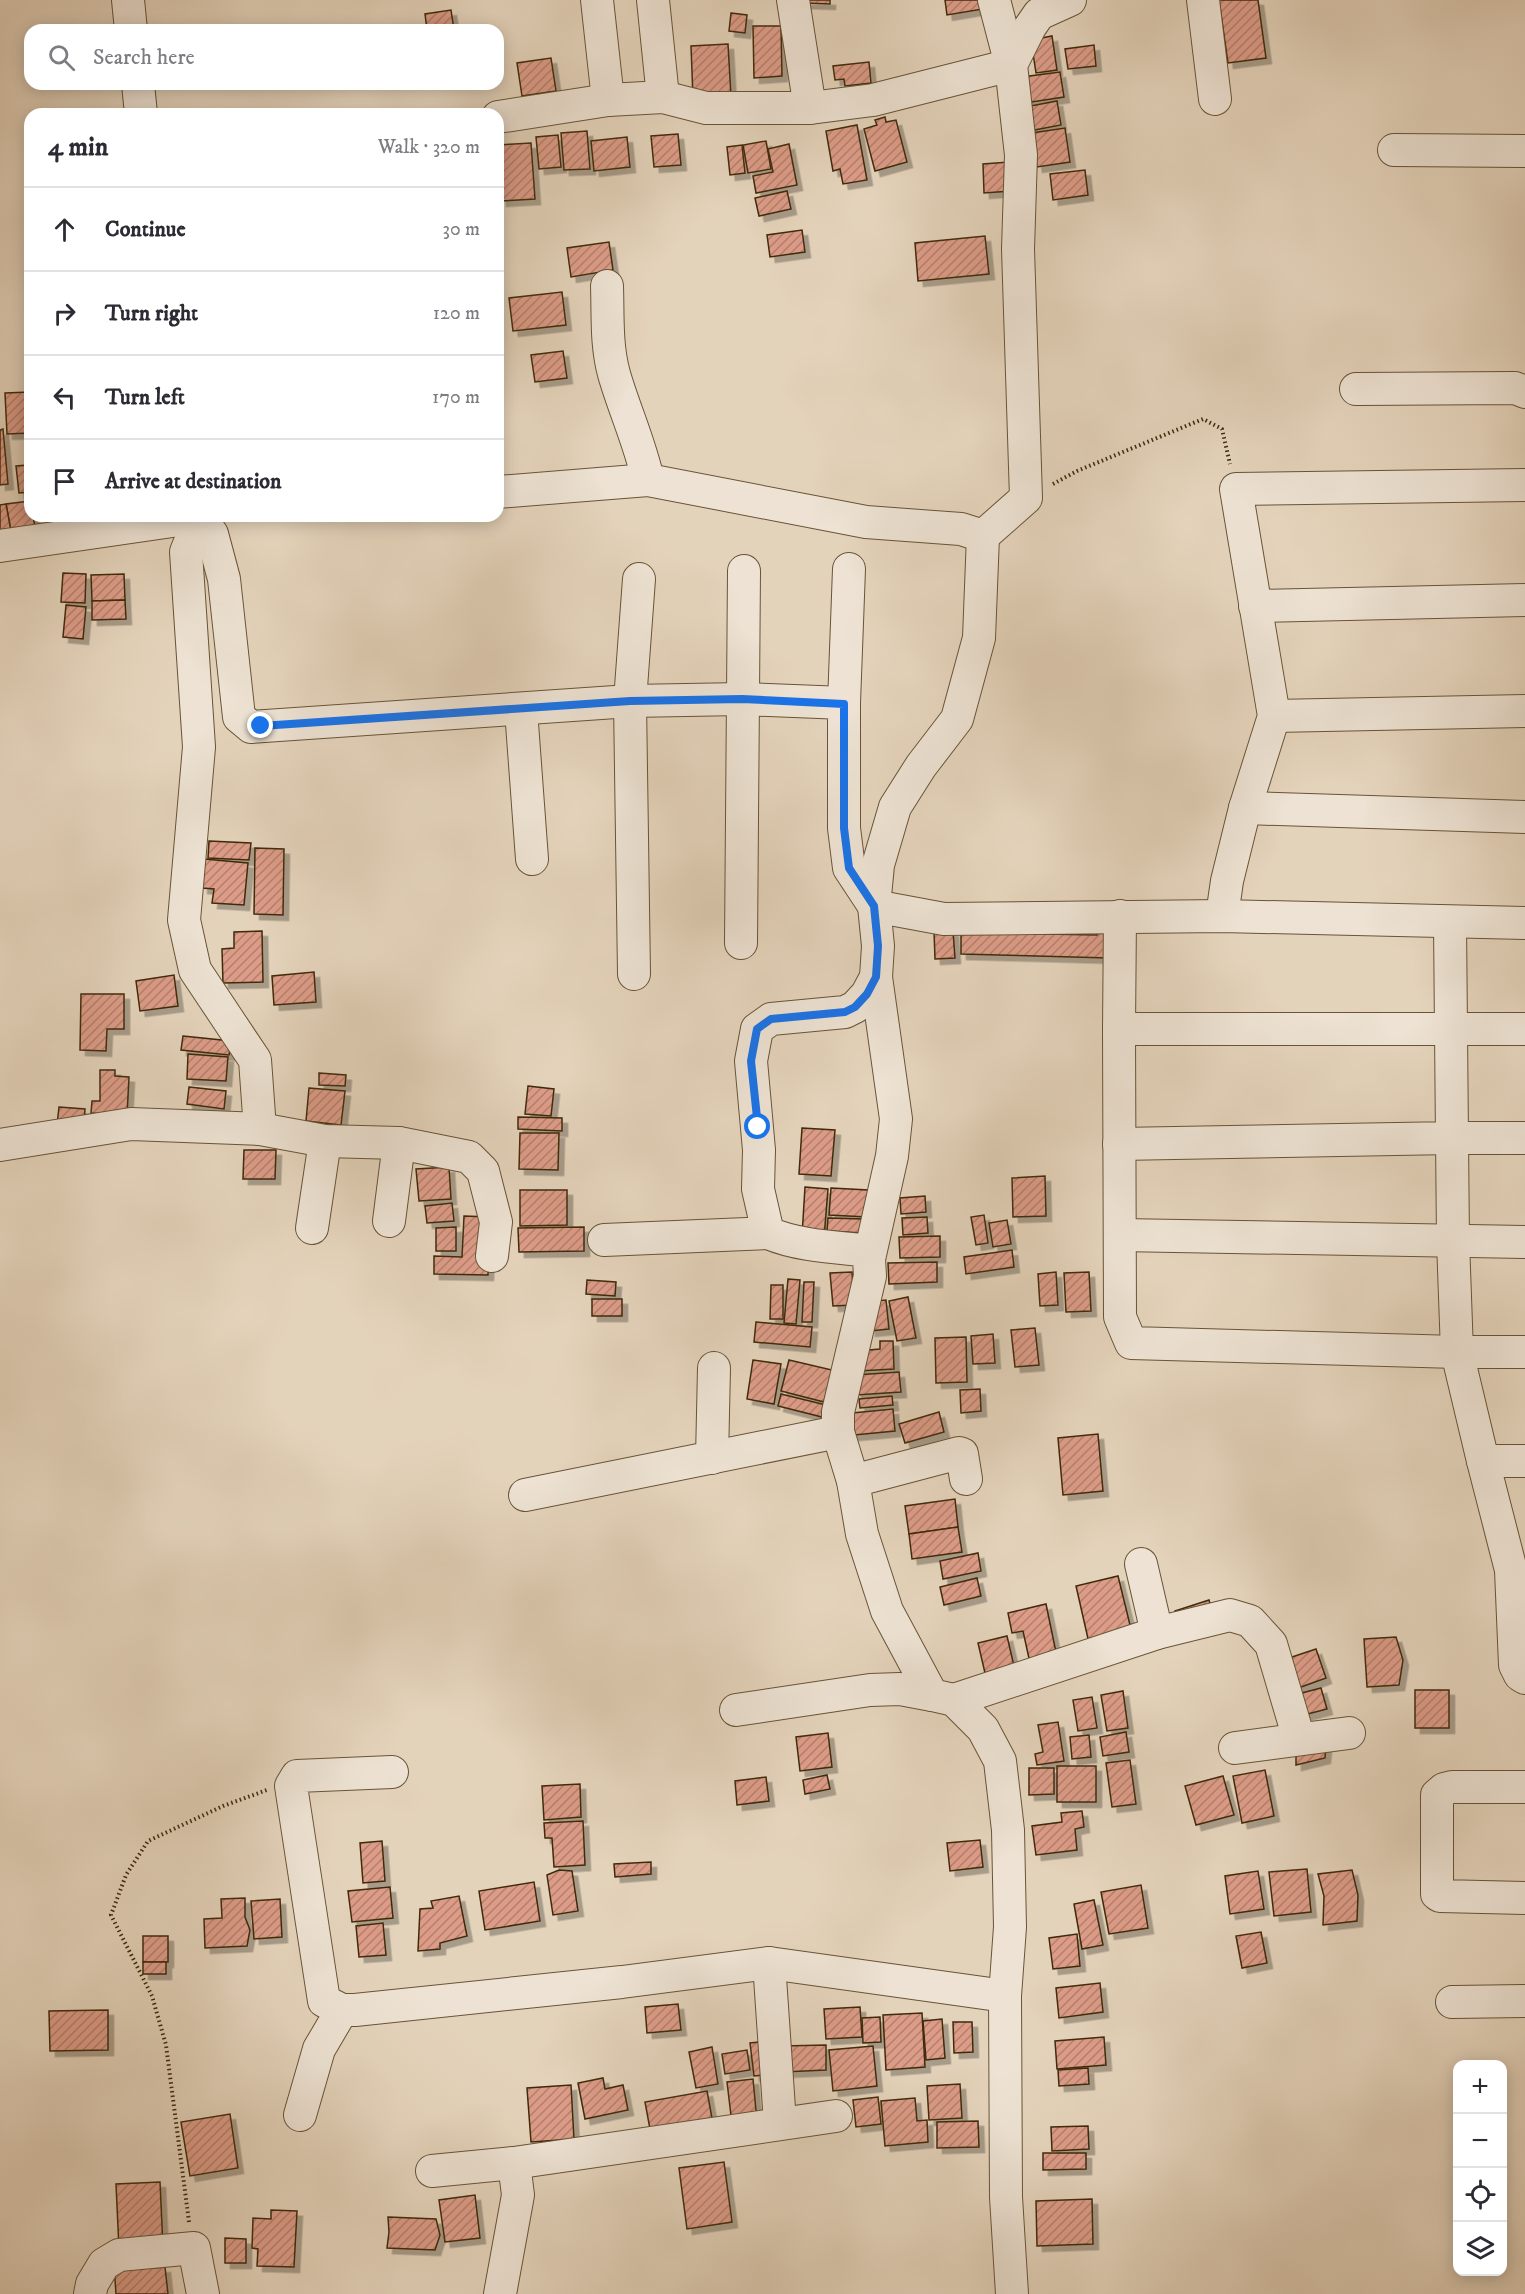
<!DOCTYPE html>
<html lang="en">
<head>
<meta charset="utf-8">
<style>
	:root { --surface:#fff; --page:#f7f7f7; --text:#2b2b33; --muted:#7c7c81; --line:#e1e1e2 }
	body { margin:0; font-family:"IM FELL DW Pica",serif; background:var(--page); color:var(--text) }
	.controls { position:absolute; right:18px; bottom:18px; display:grid; overflow:hidden; border-radius:12px; box-shadow:0 3px 15px #0003 }
	.controls button { width:54px; height:54px; display:grid; place-items:center; padding:0; border:0; border-bottom:2px solid var(--line); background:var(--surface); color:var(--text); font:30px sans-serif }
	.stop { position:absolute; width:18px; height:18px; margin:-14px; border:4px solid #1a73e8; border-radius:50%; background:#fff }
	.stop.end { background:#1a73e8; border-color:#fff; box-shadow:0 2px 6px #0008 }
	.list { margin:0; padding:0; list-style:none }
	h2 { display:flex; justify-content:space-between; align-items:center; height:78px; margin:0; padding:0 24px; font-size:26px }
	h2 small { font-size:20px; font-weight:400; color:var(--muted) }
	.list li { display:grid; grid-template-columns:39px 1fr auto; gap:18px; align-items:center; box-sizing:border-box; height:84px; padding:0 24px; border-top:2px solid var(--line) }
	.list b { display:block; font-size:22px; white-space:nowrap }
	.list em { font-size:20px; font-style:normal; color:var(--muted) }
	.icon { flex:none; width:33px; height:33px; fill:none; stroke:currentColor; stroke-width:2; stroke-linecap:round; stroke-linejoin:round }
	.map { position:relative; flex:none; width:1525px; height:2294px; overflow:hidden }
	.search { position:absolute; background:var(--surface); box-shadow:0 3px 15px #0003; left:24px; top:24px; width:480px; height:66px; display:flex; align-items:center; gap:15px; box-sizing:border-box; padding:0 21px; border-radius:18px; color:var(--muted); font-size:22px }
	.panel { position:absolute; background:var(--surface); box-shadow:0 3px 15px #0003; left:24px; top:108px; width:480px; height:414px; border-radius:18px }
	.map>svg:first-child { display:block }
	.building { fill:url(#building-hatch); stroke:#3f2a0a; stroke-width:1.5; filter:url(#shadow) }
	.lines { fill:none; stroke-linecap:round; stroke-linejoin:round }
	.minor-casing { stroke:#685436; stroke-width:34 }
	.path { stroke:#3f2a0a; stroke-width:4; stroke-dasharray:1.5 3; stroke-linecap:butt }
	.minor { stroke:#ede2d3; stroke-width:32 }
	.route { stroke:#1a73e8; stroke-width:8 }
</style>
</head>
<body>
<div class="map">
<svg width="1525" height="2294" viewBox="0 0 1525 2294">
	<defs>
		<pattern id="building-hatch" width="6" height="6" patternUnits="userSpaceOnUse" patternTransform="scale(1.5)"><rect width="6" height="6" fill="#dd9c88"/><path d="M-1 1l2-2M0 6l6-6M5 7l2-2" fill="none" stroke="#b57f6d"/></pattern>
		<filter id="shadow"><feDropShadow dx="5.5" dy="5.5" stdDeviation="0" flood-color="#0004"/></filter>
	</defs>
	<rect width="100%" height="100%" fill="#e4d3bb"/>
	<filter id="stains"><feTurbulence type="fractalNoise" baseFrequency=".00333" numOctaves="4"/><feColorMatrix values="0 0 0 0 .2 0 0 0 0 .09 0 0 0 0 .02 0 0 0 .5 -.17"/></filter>
	<radialGradient id="worn" r=".72"><stop offset=".6" stop-color="#630" stop-opacity="0"/><stop offset="1" stop-color="#630" stop-opacity=".3"/></radialGradient>
	<g class="building">
		<path d="M805 0H830V4L804 3Z"/>
		<path d="M945 0H981L983 9 947 15Z"/>
		<path d="M1219 0H1258L1266 58 1228 63Z"/>
		<path d="M451 10 454 30H427L425 14Z"/>
		<path d="M731 13 747 15 745 33 729 31Z"/>
		<path d="M753 26H781L782 76 754 78Z"/>
		<path d="M1052 36 1057 70 1036 73 1031 40Z"/>
		<path d="M728 44 731 96 693 98 691 46Z"/>
		<path d="M1094 45 1096 66 1068 69 1065 49Z"/>
		<path d="M551 58 556 91 522 96 517 63Z"/>
		<path d="M869 62 871 83 845 86 844 79 835 80 833 66Z"/>
		<path d="M1060 72 1064 97 1025 103 1022 77Z"/>
		<path d="M1057 101 1061 125 1029 131 1025 107Z"/>
		<path d="M885 117 886 122 896 120 907 162 875 171 864 129 877 125 875 120Z"/>
		<path d="M857 125 867 180 843 184 840 169 833 171 826 131Z"/>
		<path d="M1065 128 1070 162 1037 167 1032 133Z"/>
		<path d="M587 131 590 169 564 170 561 133Z"/>
		<path d="M678 134 681 165 654 167 651 136Z"/>
		<path d="M558 135 561 167 539 169 536 137Z"/>
		<path d="M627 137 630 167 594 171 591 141Z"/>
		<path d="M766 141 771 169 748 173 743 145Z"/>
		<path d="M531 143 535 199 501 201 498 145Z"/>
		<path d="M789 144 797 185 756 193 753 176 773 172 768 149Z"/>
		<path d="M742 145 745 173 730 175 727 147Z"/>
		<path d="M1009 162 1011 191 984 193 983 164Z"/>
		<path d="M1085 170 1088 195 1053 200 1050 174Z"/>
		<path d="M787 191 791 209 759 216 755 198Z"/>
		<path d="M802 230 805 252 770 257 767 235Z"/>
		<path d="M985 236 989 274 918 281 915 243Z"/>
		<path d="M609 242 613 270 571 277 567 248Z"/>
		<path d="M562 292 566 325 513 331 509 298Z"/>
		<path d="M563 351 567 378 535 382 531 355Z"/>
		<path d="M30 392V433L7 434 5 393Z"/>
		<path d="M3 429 8 484 0 485V430Z"/>
		<path d="M26 442H30V492L19 493 16 466 28 465Z"/>
		<path d="M30 501V516H33L35 527 11 531 6 504Z"/>
		<path d="M6 504 11 531 0 532V505Z"/>
		<path d="M63 573 86 574 85 603 61 602Z"/>
		<path d="M124 574 125 600 92 601 91 575Z"/>
		<path d="M125 600 126 619 92 620V601Z"/>
		<path d="M66 605 86 607 83 639 63 637Z"/>
		<path d="M209 841 251 843 249 860 208 858Z"/>
		<path d="M255 848 284 849 283 915 254 914Z"/>
		<path d="M204 859 248 863 244 905 212 903 214 889 202 888Z"/>
		<path d="M1030 920H1046L1045 934 1097 935V922H1110L1109 958 961 954V932L1030 934Z"/>
		<path d="M262 931 263 982 223 983 222 949 234 948V932Z"/>
		<path d="M934 931H953L955 958 935 959Z"/>
		<path d="M314 972 316 1002 274 1005 272 976Z"/>
		<path d="M174 975 178 1006 140 1011 136 981Z"/>
		<path d="M81 994H124V1029H107L106 1051 80 1050Z"/>
		<path d="M183 1036 231 1041 229 1055 181 1050Z"/>
		<path d="M188 1054 228 1057 226 1081 187 1079Z"/>
		<path d="M100 1070H115V1076L129 1077 127 1116 91 1113 92 1101H100Z"/>
		<path d="M319 1073 346 1075 345 1086 319 1085Z"/>
		<path d="M528 1086 554 1089 551 1116 525 1114Z"/>
		<path d="M189 1087 226 1091 224 1109 187 1104Z"/>
		<path d="M309 1088 345 1091 341 1125 306 1121Z"/>
		<path d="M59 1107 85 1109 84 1126 57 1125Z"/>
		<path d="M518 1117 562 1118V1131L518 1129Z"/>
		<path d="M802 1128 835 1130 831 1176 799 1174Z"/>
		<path d="M520 1133H559L558 1170 519 1169Z"/>
		<path d="M244 1150H276L275 1179H243Z"/>
		<path d="M449 1167 451 1199 419 1201 416 1169Z"/>
		<path d="M1045 1176 1046 1216 1013 1217 1012 1178Z"/>
		<path d="M805 1187 828 1189 824 1238 802 1236Z"/>
		<path d="M831 1188 868 1190 867 1217 829 1215Z"/>
		<path d="M520 1190H567V1225L520 1226Z"/>
		<path d="M925 1196 926 1212 901 1214 900 1198Z"/>
		<path d="M452 1203 454 1221 427 1223 425 1206Z"/>
		<path d="M984 1215 988 1243 976 1245 971 1217Z"/>
		<path d="M464 1216 490 1217 488 1275 434 1274V1256L462 1257Z"/>
		<path d="M927 1217 928 1233 903 1235 902 1218Z"/>
		<path d="M828 1218 864 1219 862 1233 827 1231Z"/>
		<path d="M1007 1220 1011 1244 993 1247 989 1223Z"/>
		<path d="M456 1227V1251H436V1228Z"/>
		<path d="M584 1227V1251L519 1252 518 1228Z"/>
		<path d="M940 1236V1257L900 1258 899 1237Z"/>
		<path d="M1012 1250 1014 1267 966 1274 964 1257Z"/>
		<path d="M937 1262V1282L889 1284 888 1263Z"/>
		<path d="M852 1272 854 1305 833 1306 830 1273Z"/>
		<path d="M1056 1272 1058 1305 1040 1306 1038 1274Z"/>
		<path d="M1089 1272 1091 1311 1066 1312 1064 1273Z"/>
		<path d="M788 1279 800 1280 796 1324 784 1323Z"/>
		<path d="M587 1280 616 1282 615 1296 586 1294Z"/>
		<path d="M804 1282H814L812 1322H802Z"/>
		<path d="M771 1285H783V1319H770Z"/>
		<path d="M908 1297 916 1338 897 1341 889 1301Z"/>
		<rect x="592" y="1299" width="30" height="17"/>
		<path d="M886 1300 889 1329 870 1331 867 1302Z"/>
		<path d="M756 1322 812 1327 810 1347 754 1342Z"/>
		<path d="M1035 1328 1039 1365 1015 1367 1011 1330Z"/>
		<path d="M993 1334 995 1363 973 1364 971 1336Z"/>
		<path d="M966 1337 967 1382 936 1383 935 1338Z"/>
		<path d="M880 1341H893L894 1369 858 1371V1351L880 1349Z"/>
		<path d="M753 1360 781 1364 774 1404 747 1399Z"/>
		<path d="M789 1360 832 1370 824 1402 781 1391Z"/>
		<path d="M899 1372 901 1392 856 1395 855 1375Z"/>
		<path d="M980 1389 981 1411 961 1413 960 1390Z"/>
		<path d="M781 1394 826 1405 822 1417 778 1406Z"/>
		<path d="M892 1396 893 1405 860 1408 859 1399Z"/>
		<path d="M893 1409 895 1431 844 1436 842 1414Z"/>
		<path d="M939 1412 944 1432 905 1443 899 1424Z"/>
		<path d="M1098 1434 1103 1491 1063 1495 1058 1438Z"/>
		<path d="M955 1499 958 1527 909 1534 905 1506Z"/>
		<path d="M958 1527 962 1552 912 1559 909 1534Z"/>
		<path d="M978 1553 981 1571 943 1579 940 1561Z"/>
		<path d="M1118 1576 1132 1633 1089 1643 1076 1586Z"/>
		<path d="M977 1578 981 1596 944 1605 940 1587Z"/>
		<path d="M1209 1600 1213 1615 1179 1624 1175 1611Z"/>
		<path d="M1046 1604 1057 1657 1030 1663 1023 1631 1012 1633 1008 1613Z"/>
		<path d="M1007 1636 1014 1666 985 1673 978 1643Z"/>
		<path d="M1396 1637 1403 1660 1399 1685 1367 1687 1364 1639Z"/>
		<path d="M1316 1649 1326 1678 1290 1691 1280 1661Z"/>
		<path d="M1321 1688 1327 1709 1296 1717 1290 1696Z"/>
		<rect x="1415" y="1690" width="34" height="38"/>
		<path d="M1123 1691 1128 1728 1107 1731 1101 1695Z"/>
		<path d="M1092 1697 1097 1728 1078 1731 1073 1700Z"/>
		<path d="M1058 1722 1064 1761 1037 1765 1035 1754 1043 1752 1038 1725Z"/>
		<path d="M1126 1732 1129 1752 1103 1756 1100 1737Z"/>
		<path d="M828 1733 832 1767 800 1771 796 1737Z"/>
		<path d="M1089 1735 1091 1757 1072 1759 1070 1737Z"/>
		<path d="M1296 1744 1326 1746 1325 1758 1296 1765Z"/>
		<path d="M1130 1760 1136 1804 1112 1807 1106 1763Z"/>
		<rect x="1057" y="1766" width="39" height="36"/>
		<path d="M1029 1768H1054V1794L1029 1795Z"/>
		<path d="M1265 1770 1274 1816 1242 1823 1233 1776Z"/>
		<path d="M827 1775 830 1789 805 1794 803 1780Z"/>
		<path d="M1223 1776 1234 1815 1196 1825 1185 1786Z"/>
		<path d="M766 1777 769 1801 737 1805 735 1781Z"/>
		<path d="M580 1784 581 1817 544 1820 542 1786Z"/>
		<path d="M1082 1811 1084 1827 1075 1829 1077 1850 1036 1855 1032 1826 1062 1822 1061 1813Z"/>
		<path d="M583 1821 585 1865 554 1867 552 1838H545L544 1823Z"/>
		<path d="M980 1840 983 1867 950 1871 947 1843Z"/>
		<path d="M382 1841 385 1881 363 1883 360 1843Z"/>
		<path d="M651 1862V1874L615 1877 614 1864Z"/>
		<path d="M1307 1869 1311 1912 1274 1916 1269 1872Z"/>
		<path d="M559 1870 572 1871 578 1911 553 1915 547 1875Z"/>
		<path d="M1352 1870 1358 1895 1357 1921 1323 1925 1324 1896 1318 1874Z"/>
		<path d="M1258 1871 1264 1909 1230 1914 1225 1876Z"/>
		<path d="M534 1882 540 1921 485 1930 479 1891Z"/>
		<path d="M1141 1885 1148 1928 1109 1934 1101 1892Z"/>
		<path d="M390 1887 393 1918 352 1922 348 1891Z"/>
		<path d="M459 1896 467 1936 440 1943V1949L418 1951 420 1909 433 1908 431 1901Z"/>
		<path d="M245 1898V1917L250 1930 247 1946 205 1948 204 1919 222 1918 221 1899Z"/>
		<path d="M280 1899 282 1937 254 1939 251 1901Z"/>
		<path d="M1094 1900 1103 1945 1082 1949 1074 1904Z"/>
		<path d="M383 1923 386 1955 359 1957 356 1926Z"/>
		<path d="M1261 1932 1267 1963 1242 1968 1236 1936Z"/>
		<path d="M1077 1934 1080 1966 1053 1969 1049 1938Z"/>
		<rect x="143" y="1936" width="25" height="26"/>
		<rect x="143" y="1962" width="23" height="12"/>
		<path d="M1100 1983 1103 2012 1059 2018 1056 1988Z"/>
		<path d="M678 2004 681 2030 647 2033 645 2007Z"/>
		<path d="M860 2007 862 2037 826 2039 824 2009Z"/>
		<path d="M108 2010V2050L50 2051 49 2011Z"/>
		<path d="M922 2013 925 2067 886 2070 883 2015Z"/>
		<path d="M880 2017 881 2042 863 2043 862 2018Z"/>
		<path d="M942 2019 945 2058 926 2060 923 2021Z"/>
		<path d="M953 2022H972L973 2052 954 2053Z"/>
		<path d="M1104 2037 1106 2065 1057 2069 1055 2041Z"/>
		<path d="M770 2041 774 2074 754 2076 750 2043Z"/>
		<path d="M826 2045V2070L783 2072 782 2046Z"/>
		<path d="M873 2046 877 2086 833 2091 829 2050Z"/>
		<path d="M712 2047 718 2084 696 2088 689 2052Z"/>
		<path d="M747 2050 750 2070 725 2074 722 2054Z"/>
		<path d="M1088 2068 1089 2084 1059 2086 1058 2070Z"/>
		<path d="M603 2078 605 2089 623 2085 628 2110 585 2119 578 2083Z"/>
		<path d="M753 2079 757 2121 732 2124 727 2082Z"/>
		<path d="M960 2084 962 2118 929 2120 927 2086Z"/>
		<path d="M571 2085 574 2139 531 2142 527 2088Z"/>
		<path d="M707 2091 714 2129 652 2140 645 2102Z"/>
		<path d="M878 2097 881 2124 856 2127 853 2100Z"/>
		<path d="M915 2098 917 2121 927 2120 928 2142 885 2146 881 2101Z"/>
		<path d="M230 2114 238 2168 190 2176 181 2122Z"/>
		<path d="M978 2121 979 2147 937 2148V2122Z"/>
		<path d="M1088 2126 1089 2149 1052 2151 1051 2127Z"/>
		<path d="M1043 2153H1086V2169L1043 2170Z"/>
		<path d="M724 2162 732 2222 687 2229 679 2168Z"/>
		<path d="M160 2182 163 2247 119 2249 116 2184Z"/>
		<path d="M475 2195 480 2238 445 2242 439 2200Z"/>
		<path d="M1092 2199 1093 2244 1037 2246 1036 2201Z"/>
		<path d="M271 2210 297 2211 294 2267 257 2266 258 2249 252 2248 253 2218 271 2219Z"/>
		<path d="M388 2217 436 2219 440 2235 435 2250 387 2248 389 2232Z"/>
		<path d="M225 2238 246 2239V2263H225Z"/>
		<path d="M155 2262V2268L165 2267 168 2294H116L114 2265Z"/>
	</g>
	<g class="lines">
		<g class="minor-casing">
			<g id="minor">
				<path d="M128 0 131 30"/>
				<path d="M597 0 608 100"/>
				<path d="M653 0 663 97"/>
				<path d="M793 0 810 108"/>
				<path d="M1203 0 1215 99"/>
				<path d="M138 84 141 114"/>
				<path d="M498 117 608 100 663 97 706 108H810L873 100 1011 65 994 0"/>
				<path d="M1394 150 1525 151"/>
				<path d="M607 286C608 315 606 345 614 374 624 409 640 443 648 480"/>
				<path d="M1356 389 1515 388 1525 392"/>
				<path d="M498 492 648 480 866 522 961 529 983 536"/>
				<path d="M208 516 200 517 186 552 199 747 184 920 195 970 255 1060 260 1129 325 1141 399 1143 469 1157 483 1171 496 1222 492 1256"/>
				<path d="M0 546 200 517 212 534 224 579 239 717 251 727 630 701 742 699 844 703V828L849 868 874 906 944 919 1222 916 1525 923"/>
				<path d="M1255 606 1525 600"/>
				<path d="M844 703 849 569"/>
				<path d="M521 710 532 859"/>
				<path d="M1274 716 1525 711"/>
				<path d="M1245 808 1525 817"/>
				<path d="M1120 916 1119 1029H1525"/>
				<path d="M1222 916 1227 881 1245 808 1274 716 1236 489 1525 485"/>
				<path d="M741 943 744 571"/>
				<path d="M634 974 630 701 639 579"/>
				<path d="M1119 1029 1120 1317 1131 1343 1457 1352H1525"/>
				<path d="M1525 1138H1452L1453 1241 1457 1352 1483 1461 1511 1570 1515 1665 1520 1675 1525 1678"/>
				<path d="M1119 1144 1452 1138 1450 922"/>
				<path d="M0 1145 131 1124 260 1129"/>
				<path d="M389 1221 399 1143"/>
				<path d="M312 1228 325 1141"/>
				<path d="M1120 1235 1525 1242"/>
				<path d="M604 1240 768 1233"/>
				<path d="M869 1259 892 1156 896 1119 876 977"/>
				<path d="M712 1458 714 1368"/>
				<path d="M1483 1461H1525"/>
				<path d="M853 1481 959 1453 962 1454 966 1479"/>
				<path d="M525 1495 838 1432"/>
				<path d="M1141 1564 1157 1633"/>
				<path d="M954 1700 1157 1633 1230 1615 1250 1621 1271 1644 1299 1739"/>
				<path d="M736 1710 870 1690 900 1689 932 1695"/>
				<path d="M1235 1748 1349 1733"/>
				<path d="M392 1772 297 1776 291 1786 324 2001 342 2010H355L622 1982 769 1963 1005 1996"/>
				<path d="M1525 1787H1452L1444 1789 1437 1795V1894L1440 1896 1525 1898"/>
				<path d="M769 1963 780 2123"/>
				<path d="M1452 2002 1525 2001"/>
				<path d="M300 2115 319 2049 342 2010"/>
				<path d="M432 2171 514 2163 836 2116"/>
				<path d="M90 2294 92 2284 104 2264 119 2255 194 2248 203 2294"/>
				<path d="M500 2294 518 2195 514 2163"/>
				<path d="M1012 2294 1006 2197 1005 1996 1010 1927 1008 1830 1000 1761 983 1729 954 1700 932 1695 887 1611 862 1534 853 1481 838 1432V1412L870 1276 869 1259 861 1250C830 1247 796 1245 768 1233L758 1189 759 1150 751 1061 757 1029 771 1019 845 1012 855 1007 867 994 876 977 878 946 874 906 878 865 895 807 921 766 957 719 979 638 983 536 1026 498 1018 249 1021 155 1011 65 1030 27 1039 14 1070 0"/>
			</g>
		</g>
		<g class="path">
			<path d="M1053 484 1077 471 1203 419 1222 429 1230 464"/>
			<path d="M189 2222 166 2045 152 1996 111 1915 126 1875 148 1841 223 1806 267 1790"/>
		</g>
		<use href="#minor" class="minor"/>
	</g>
	<g class="lines">
		<path class="route" d="M261 726 630 701 742 699 844 704V828L849 868 874 906 878 946 876 977 867 994 855 1007 845 1012 771 1019 757 1029 751 1061 758 1127"/>
	</g>
	<rect width="100%" height="100%" filter="url(#stains)"/>
	<rect width="100%" height="100%" fill="url(#worn)"/>
</svg>
<div class="controls">
<button>+</button>
<button>−</button>
<button><svg class="icon" aria-label="locate" viewBox="0 0 24 24"><circle cx="12" cy="12" r="6"/><path d="M12 2v4M12 18v4M2 12h4M18 12h4"/></svg></button>
<button><svg class="icon" aria-label="layers" viewBox="0 0 24 24"><path d="M12 4l9 5-9 5-9-5zM3 14l9 5 9-5"/></svg></button>
</div>
<div class="stop" style="left:758px;top:1127px"></div>
<div class="stop end" style="left:261px;top:726px"></div>
<div class="search"><svg class="icon" aria-label="search" viewBox="0 0 24 24"><circle cx="10" cy="10" r="6"/><path d="M15 15l6 6"/></svg>Search here</div>
<section class="panel">
<h2>4 min<small>Walk · 320 m</small></h2>
<ul class="list">
<li><svg class="icon" aria-label="ahead" viewBox="0 0 24 24"><path d="M12 20V5M6 11l6-6 6 6"/></svg><div><b>Continue</b></div><em>30 m</em></li>
<li><svg class="icon" aria-label="right" viewBox="0 0 24 24"><path d="M7 20v-9h11M14 6l5 5-5 5"/></svg><div><b>Turn right</b></div><em>120 m</em></li>
<li><svg class="icon" aria-label="left" viewBox="0 0 24 24"><path d="M17 20v-9H6M10 6l-5 5 5 5"/></svg><div><b>Turn left</b></div><em>170 m</em></li>
<li><svg class="icon" aria-label="arrive" viewBox="0 0 24 24"><path d="M6 21V4h12l-3 4 3 4H6"/></svg><div><b>Arrive at destination</b></div></li>
</ul>
</section>
</div>
</body>
</html>
